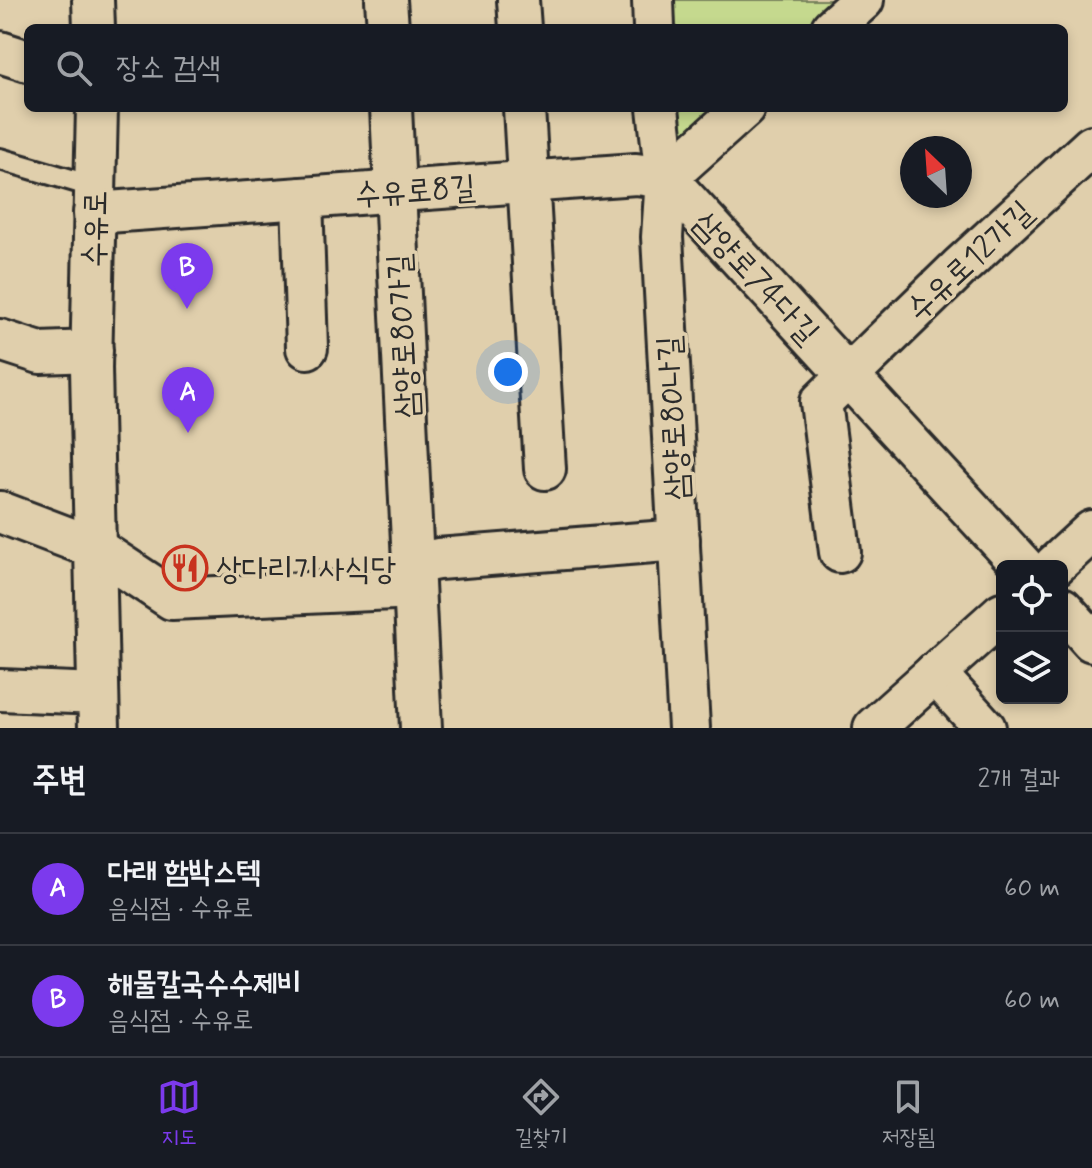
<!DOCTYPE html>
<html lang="ko">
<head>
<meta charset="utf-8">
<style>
	:root { --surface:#171b24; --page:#242831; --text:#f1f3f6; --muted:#9ea1a6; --line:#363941; --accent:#7c3aed }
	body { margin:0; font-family:Mynerve,"Poor Story",sans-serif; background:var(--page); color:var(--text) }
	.controls { position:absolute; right:24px; bottom:24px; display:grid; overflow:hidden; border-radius:12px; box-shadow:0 4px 12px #0003 }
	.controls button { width:72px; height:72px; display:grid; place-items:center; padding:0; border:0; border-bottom:2px solid var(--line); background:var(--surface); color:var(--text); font:40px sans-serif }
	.compass { position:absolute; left:900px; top:136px; width:72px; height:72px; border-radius:50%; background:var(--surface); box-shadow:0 4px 12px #0003; rotate:335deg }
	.you { position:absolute; left:508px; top:372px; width:28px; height:28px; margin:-20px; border:6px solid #fff; border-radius:50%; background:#1a73e8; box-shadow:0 0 0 12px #1a73e833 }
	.badge { display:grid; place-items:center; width:52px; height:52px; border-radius:50%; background:var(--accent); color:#fff; font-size:26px; font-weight:700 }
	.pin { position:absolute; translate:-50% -66px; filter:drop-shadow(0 2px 4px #0008) }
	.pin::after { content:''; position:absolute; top:42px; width:28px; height:24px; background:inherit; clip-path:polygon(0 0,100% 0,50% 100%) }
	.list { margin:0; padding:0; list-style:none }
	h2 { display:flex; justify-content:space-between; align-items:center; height:104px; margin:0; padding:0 32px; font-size:34px }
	h2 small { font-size:26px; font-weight:400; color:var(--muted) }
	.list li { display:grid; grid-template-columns:52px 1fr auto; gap:24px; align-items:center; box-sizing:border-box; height:112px; padding:0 32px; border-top:2px solid var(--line) }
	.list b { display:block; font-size:30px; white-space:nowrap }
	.list p { margin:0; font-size:26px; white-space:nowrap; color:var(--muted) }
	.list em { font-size:26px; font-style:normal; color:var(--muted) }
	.icon { flex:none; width:44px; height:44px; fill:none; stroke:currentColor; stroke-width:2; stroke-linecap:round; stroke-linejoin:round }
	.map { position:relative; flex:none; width:1092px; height:728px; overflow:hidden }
	.search { position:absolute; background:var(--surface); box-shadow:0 4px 12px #0003; left:24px; right:24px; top:24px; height:88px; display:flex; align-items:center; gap:20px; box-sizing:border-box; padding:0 28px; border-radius:12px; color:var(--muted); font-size:30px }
	.sheet { height:328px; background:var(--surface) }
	nav { display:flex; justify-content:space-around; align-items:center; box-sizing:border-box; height:112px; border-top:2px solid var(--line); background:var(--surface); font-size:22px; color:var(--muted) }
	nav a { display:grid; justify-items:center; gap:4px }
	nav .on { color:var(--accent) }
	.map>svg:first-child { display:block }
	.green { fill:#c5d98e; stroke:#78825c; stroke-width:2 }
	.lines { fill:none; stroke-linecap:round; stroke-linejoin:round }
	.service-casing { stroke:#2b2b2b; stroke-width:26 }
	.minor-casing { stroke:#2b2b2b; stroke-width:46 }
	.service { stroke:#e0cfac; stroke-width:20 }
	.minor { stroke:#e0cfac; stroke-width:40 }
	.labels { text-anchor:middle; stroke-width:7; stroke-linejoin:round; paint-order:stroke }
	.street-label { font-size:32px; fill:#2b2b2b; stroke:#e0cfac }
	.poi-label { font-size:32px; fill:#2b2b2b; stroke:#e0cfac; text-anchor:start }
</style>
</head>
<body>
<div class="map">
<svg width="1092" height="728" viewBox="0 0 1092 728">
	<rect width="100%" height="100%" fill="#e0cfac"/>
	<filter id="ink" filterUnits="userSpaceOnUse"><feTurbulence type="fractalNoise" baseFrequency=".0125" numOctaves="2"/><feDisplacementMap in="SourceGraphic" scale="16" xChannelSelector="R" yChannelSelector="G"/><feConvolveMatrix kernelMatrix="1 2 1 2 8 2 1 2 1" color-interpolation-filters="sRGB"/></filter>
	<g filter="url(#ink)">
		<g class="green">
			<path d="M670 0H836L806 28H672Z"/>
			<path d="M677 108H720L679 145Z"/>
		</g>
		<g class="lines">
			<g class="service-casing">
				<path id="service" d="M0 159 95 187"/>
			</g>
			<g class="minor-casing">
				<g id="minor">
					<path d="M93 0 94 28"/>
					<path d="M386 0 388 28"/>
					<path d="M518 0 520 28"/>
					<path d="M653 0 654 28"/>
					<path d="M832 28 863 0"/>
					<path d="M0 52 28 61"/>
					<path d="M97 108 91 368 99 728"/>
					<path d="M391 108 421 728"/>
					<path d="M524 108 545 469"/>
					<path d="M658 108 666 178 662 237 689 728"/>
					<path d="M666 178 1023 566"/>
					<path d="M666 178 744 108"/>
					<path d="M302 198 307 348"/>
					<path d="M94 213 636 174 666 178"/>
					<path d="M0 340 40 353 92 351"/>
					<path d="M0 512 95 548 172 599 394 589 413 578"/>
					<path d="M840 552 821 402 959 268 1092 146"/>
					<path d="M413 564 438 559 679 540"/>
					<path d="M1054 566 1092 531"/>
					<path d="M1062 608 1092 641"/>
					<path d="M935 673 985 728"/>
					<path d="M0 690 98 694"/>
					<path d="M874 728 1002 613"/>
				</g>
			</g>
			<use href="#service" class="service"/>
			<use href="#minor" class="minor"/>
		</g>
	</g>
	<defs>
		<g id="restaurant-ring" transform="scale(2.3)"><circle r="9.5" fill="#e0cfac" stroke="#c8321e" stroke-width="1.5"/><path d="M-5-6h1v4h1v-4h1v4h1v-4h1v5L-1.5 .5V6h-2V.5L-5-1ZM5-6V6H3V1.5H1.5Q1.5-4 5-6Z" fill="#c8321e"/></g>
	</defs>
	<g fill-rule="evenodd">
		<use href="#restaurant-ring" x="185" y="568"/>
	</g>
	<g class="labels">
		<g class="street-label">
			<text transform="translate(415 190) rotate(-4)" y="11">수유로8길</text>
			<text transform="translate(94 229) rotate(-89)" y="11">수유로</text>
			<text transform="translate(969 260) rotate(-43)" y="11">수유로12가길</text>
			<text transform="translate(757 277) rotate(47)" y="11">삼양로74다길</text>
			<text transform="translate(402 336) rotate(-93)" y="11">삼양로80가길</text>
			<text transform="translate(672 418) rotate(-93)" y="11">삼양로80나길</text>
		</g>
		<g class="poi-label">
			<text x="216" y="579">상다리기사식당</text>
		</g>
	</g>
</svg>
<div class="controls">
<button><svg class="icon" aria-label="locate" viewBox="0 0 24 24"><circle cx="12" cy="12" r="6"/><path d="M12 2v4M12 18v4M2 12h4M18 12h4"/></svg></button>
<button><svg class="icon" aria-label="layers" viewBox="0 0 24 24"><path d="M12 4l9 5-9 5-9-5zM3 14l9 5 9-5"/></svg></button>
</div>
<svg class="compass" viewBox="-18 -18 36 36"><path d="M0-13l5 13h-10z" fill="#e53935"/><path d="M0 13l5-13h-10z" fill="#9ea1a6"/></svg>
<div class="you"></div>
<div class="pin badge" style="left:188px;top:433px">A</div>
<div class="pin badge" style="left:187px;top:309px">B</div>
<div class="search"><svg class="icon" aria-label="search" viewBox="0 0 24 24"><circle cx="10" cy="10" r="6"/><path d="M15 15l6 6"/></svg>장소 검색</div>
</div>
<section class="sheet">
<h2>주변<small>2개 결과</small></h2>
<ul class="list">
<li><span class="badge">A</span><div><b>다래 함박스텍</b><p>음식점 · 수유로</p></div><em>60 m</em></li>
<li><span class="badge">B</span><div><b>해물칼국수수제비</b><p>음식점 · 수유로</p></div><em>60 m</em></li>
</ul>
</section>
<nav>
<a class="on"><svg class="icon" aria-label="map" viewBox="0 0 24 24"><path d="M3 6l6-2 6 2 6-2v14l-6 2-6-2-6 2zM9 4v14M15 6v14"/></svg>지도</a>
<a><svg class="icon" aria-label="directions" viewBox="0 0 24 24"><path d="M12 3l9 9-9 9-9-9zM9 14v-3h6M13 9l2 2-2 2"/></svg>길찾기</a>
<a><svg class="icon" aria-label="saved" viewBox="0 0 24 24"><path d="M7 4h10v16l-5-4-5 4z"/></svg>저장됨</a>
</nav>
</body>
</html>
